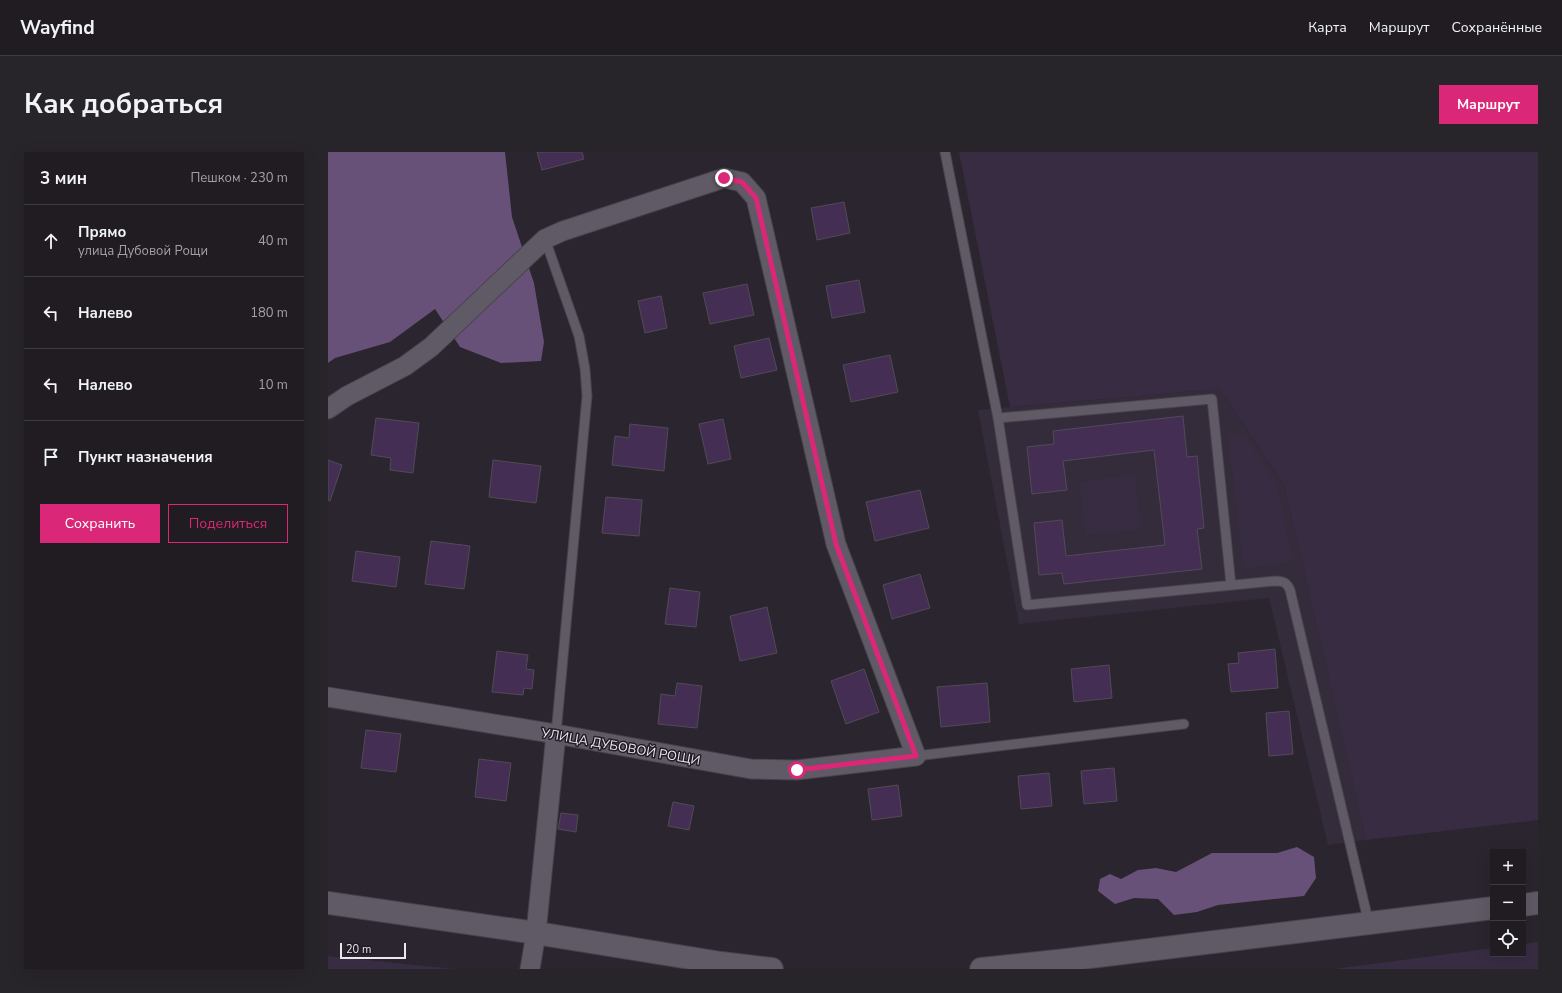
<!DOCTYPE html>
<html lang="ru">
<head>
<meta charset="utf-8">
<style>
	:root { --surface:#201c22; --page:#28252a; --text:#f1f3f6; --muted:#a2a1a5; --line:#3d3a40; --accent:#db2777 }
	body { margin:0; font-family:"Nunito Sans",sans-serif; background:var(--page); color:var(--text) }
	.controls { position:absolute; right:12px; bottom:12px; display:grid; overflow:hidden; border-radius:0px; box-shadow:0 4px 16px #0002 }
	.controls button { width:36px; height:36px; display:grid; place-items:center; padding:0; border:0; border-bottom:1px solid var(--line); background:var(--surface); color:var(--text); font:20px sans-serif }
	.scale { position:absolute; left:12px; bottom:10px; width:66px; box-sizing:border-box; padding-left:4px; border:2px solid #eae7ed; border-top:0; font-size:11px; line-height:14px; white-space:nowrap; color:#eae7ed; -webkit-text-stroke:3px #201b25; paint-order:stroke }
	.stop { position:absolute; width:12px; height:12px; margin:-9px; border:3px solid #db2777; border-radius:50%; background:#fff }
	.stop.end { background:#db2777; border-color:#fff; box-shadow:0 1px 4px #0008 }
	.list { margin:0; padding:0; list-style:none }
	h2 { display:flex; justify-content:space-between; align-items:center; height:52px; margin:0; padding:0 16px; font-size:17px }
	h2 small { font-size:13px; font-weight:400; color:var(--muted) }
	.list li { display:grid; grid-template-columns:26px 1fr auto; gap:12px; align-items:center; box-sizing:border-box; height:72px; padding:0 16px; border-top:1px solid var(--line) }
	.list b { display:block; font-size:15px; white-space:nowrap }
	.list p { margin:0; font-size:13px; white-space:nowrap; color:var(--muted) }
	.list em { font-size:13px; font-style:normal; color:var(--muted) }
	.actions { display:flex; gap:8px; padding:12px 16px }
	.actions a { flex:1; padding:9px 0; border:1px solid var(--accent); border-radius:0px; text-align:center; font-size:14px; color:var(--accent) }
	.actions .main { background:var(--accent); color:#fff }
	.icon { flex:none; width:22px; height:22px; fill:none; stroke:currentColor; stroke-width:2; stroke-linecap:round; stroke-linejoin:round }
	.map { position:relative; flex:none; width:1210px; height:817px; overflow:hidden; border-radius:0px }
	header { display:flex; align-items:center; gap:24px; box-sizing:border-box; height:56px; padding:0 20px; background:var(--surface); border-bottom:1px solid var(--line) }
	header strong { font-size:19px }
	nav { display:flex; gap:22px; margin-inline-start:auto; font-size:14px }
	.intro { display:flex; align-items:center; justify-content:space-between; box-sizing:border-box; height:96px; padding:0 24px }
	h1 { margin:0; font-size:28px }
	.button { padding:10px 18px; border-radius:0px; background:var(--accent); color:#fff; font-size:14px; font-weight:700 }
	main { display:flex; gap:24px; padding:0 24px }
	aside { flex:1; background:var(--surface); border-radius:0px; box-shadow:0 4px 16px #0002 }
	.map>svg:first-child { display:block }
	.built { fill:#342c3b }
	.green { fill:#382c42 }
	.forest { fill:#685179 }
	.building { fill:#442e54; stroke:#514b56 }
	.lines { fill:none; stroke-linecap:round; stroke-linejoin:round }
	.lane-casing { stroke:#47424a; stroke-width:11 }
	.street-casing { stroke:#47424a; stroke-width:21 }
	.secondary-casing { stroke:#47424a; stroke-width:24 }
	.lane { stroke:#605a66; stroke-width:9 }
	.street { stroke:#605a66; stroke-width:19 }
	.secondary { stroke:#605a66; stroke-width:22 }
	.route { stroke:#db2777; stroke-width:5 }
	.labels { text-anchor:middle; stroke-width:3; stroke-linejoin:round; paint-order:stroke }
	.street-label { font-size:13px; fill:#eae7ed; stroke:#201b25 }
</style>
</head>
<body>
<header>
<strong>Wayfind</strong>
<nav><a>Карта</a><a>Маршрут</a><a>Сохранённые</a></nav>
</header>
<div class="intro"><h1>Как добраться</h1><a class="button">Маршрут</a></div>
<main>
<aside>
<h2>3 мин<small>Пешком · 230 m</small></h2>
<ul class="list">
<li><svg class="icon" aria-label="ahead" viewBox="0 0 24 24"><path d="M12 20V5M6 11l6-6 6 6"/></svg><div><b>Прямо</b><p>улица Дубовой Рощи</p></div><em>40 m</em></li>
<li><svg class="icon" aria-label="left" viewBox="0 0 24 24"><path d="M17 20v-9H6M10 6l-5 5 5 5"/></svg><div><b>Налево</b></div><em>180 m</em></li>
<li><svg class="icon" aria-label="left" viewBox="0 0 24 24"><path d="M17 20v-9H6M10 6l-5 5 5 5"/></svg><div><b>Налево</b></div><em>10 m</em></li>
<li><svg class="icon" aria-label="arrive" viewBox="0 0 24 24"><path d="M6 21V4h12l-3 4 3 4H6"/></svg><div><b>Пункт назначения</b></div></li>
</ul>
<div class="actions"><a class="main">Сохранить</a><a>Поделиться</a></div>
</aside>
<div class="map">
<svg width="1210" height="817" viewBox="0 0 1210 817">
	<rect width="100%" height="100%" fill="#2a252e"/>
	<path class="built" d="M892 237 956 332 1038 688 1000 693 941 446 691 472 650 258Z"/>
	<g class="green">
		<path d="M631 0H1210V668L1038 688 956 332 892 237 682 255Z"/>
		<path d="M917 283 949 333 965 409 916 417 900 285Z"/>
		<path d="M807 323 813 377 758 383 751 330Z"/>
		<path d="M1210 790V817H1006L1165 796V802H1195V792Z"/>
		<path d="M0 804 126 817H0Z"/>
	</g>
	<g class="forest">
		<path d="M0 0H177L184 65 206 131 216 190 213 209 173 211 132 195 107 157 62 190 7 206 0 211Z"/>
		<path d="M969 695 986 705 988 726 976 744 890 753 869 760 846 763 830 747 806 746 787 752 770 739 772 727 782 722 793 727 810 718 828 716 848 720 884 701H949Z"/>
	</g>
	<g class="building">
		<path d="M209 0H254L256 7 214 18Z"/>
		<path d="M516 50 522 81 489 88 483 56Z"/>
		<path d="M531 128 537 160 504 166 498 134Z"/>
		<path d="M419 132 426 163 382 172 375 141Z"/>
		<path d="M333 144 339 176 317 181 310 149Z"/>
		<path d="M441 186 449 218 413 226 406 194Z"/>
		<path d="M562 203 570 240 523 250 515 213Z"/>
		<path d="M855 264 859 305 869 304 876 376 869 377 874 417 736 432 734 421 711 423 706 371 734 368 738 404 837 393 826 298 735 309 739 338 704 342 699 295 726 292 725 279Z"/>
		<path d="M48 266 91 271 85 321 62 318 63 306 43 303Z"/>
		<path d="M395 267 403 307 380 312 371 272Z"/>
		<path d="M302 272 340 276 336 319 284 313 287 284 301 286Z"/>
		<path d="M0 308 14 313 2 349 0 348Z"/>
		<path d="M165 308 213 314 208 351 161 345Z"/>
		<path d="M592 338 601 376 547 389 538 350Z"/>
		<path d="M278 345 314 348 311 384 274 381Z"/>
		<path d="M103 389 142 394 136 437 97 432Z"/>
		<path d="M28 399 72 405 68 435 24 429Z"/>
		<path d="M592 422 602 456 564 467 555 433Z"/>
		<path d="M342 436 372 440 368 475 337 472Z"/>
		<path d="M439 455 449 501 412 509 402 464Z"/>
		<path d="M947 497 950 536 903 540 900 512 911 511 910 501Z"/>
		<path d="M169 499 200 503 198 517 206 518 204 537 196 536 195 543 164 540Z"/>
		<path d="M781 513 784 546 746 550 743 517Z"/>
		<path d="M536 517 551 560 518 572 503 529Z"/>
		<path d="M349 531 374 534 369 576 330 572 333 542 347 544Z"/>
		<path d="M659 531 662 570 613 575 609 535Z"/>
		<path d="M961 559 965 602 941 604 938 561Z"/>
		<path d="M38 578 73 582 68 620 33 616Z"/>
		<path d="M151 607 183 611 178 649 147 645Z"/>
		<path d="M786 616 789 649 756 652 753 619Z"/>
		<path d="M721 621 724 654 693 657 690 624Z"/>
		<path d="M570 633 574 664 544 668 540 637Z"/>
		<path d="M345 650 366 654 361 678 340 674Z"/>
		<path d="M233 661 250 663 248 680 230 677Z"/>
	</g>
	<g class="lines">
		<g class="lane-casing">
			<g id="lane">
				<path d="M617 0 670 266 699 453 947 429C956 429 959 431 962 438L1041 772"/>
				<path d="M217 87 251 184 257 217 259 244 228 582"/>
				<path d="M670 266 884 247 903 433"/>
				<path d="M588 604 856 572"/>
			</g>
		</g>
		<g class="street-casing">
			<g id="street">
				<path d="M0 257 19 244 77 214 103 195 217 87 235 79 396 26 414 30 428 46 508 392 588 604 469 618 423 617 228 582 0 545"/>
				<path d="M202 817 208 781 228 582"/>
			</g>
		</g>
		<g class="secondary-casing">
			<g id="secondary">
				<path d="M0 751 208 781 393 811 444 817"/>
				<path d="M1195 753 1210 751"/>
				<path d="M653 817 738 808 1165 756"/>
			</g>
		</g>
		<use href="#lane" class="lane"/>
		<use href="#street" class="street"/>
		<use href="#secondary" class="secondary"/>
	</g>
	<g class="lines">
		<path class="route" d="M396 26 414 30 428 46 508 392 588 604 469 618"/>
	</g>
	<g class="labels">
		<g class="street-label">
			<text transform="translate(293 594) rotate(10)" y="5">УЛИЦА ДУБОВОЙ РОЩИ</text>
		</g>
	</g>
</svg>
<div class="controls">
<button>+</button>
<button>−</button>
<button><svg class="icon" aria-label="locate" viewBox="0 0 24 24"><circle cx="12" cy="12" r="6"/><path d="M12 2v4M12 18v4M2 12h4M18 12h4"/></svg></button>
</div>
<div class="scale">20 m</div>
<div class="stop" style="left:469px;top:618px"></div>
<div class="stop end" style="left:396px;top:26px"></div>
</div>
</main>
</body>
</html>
